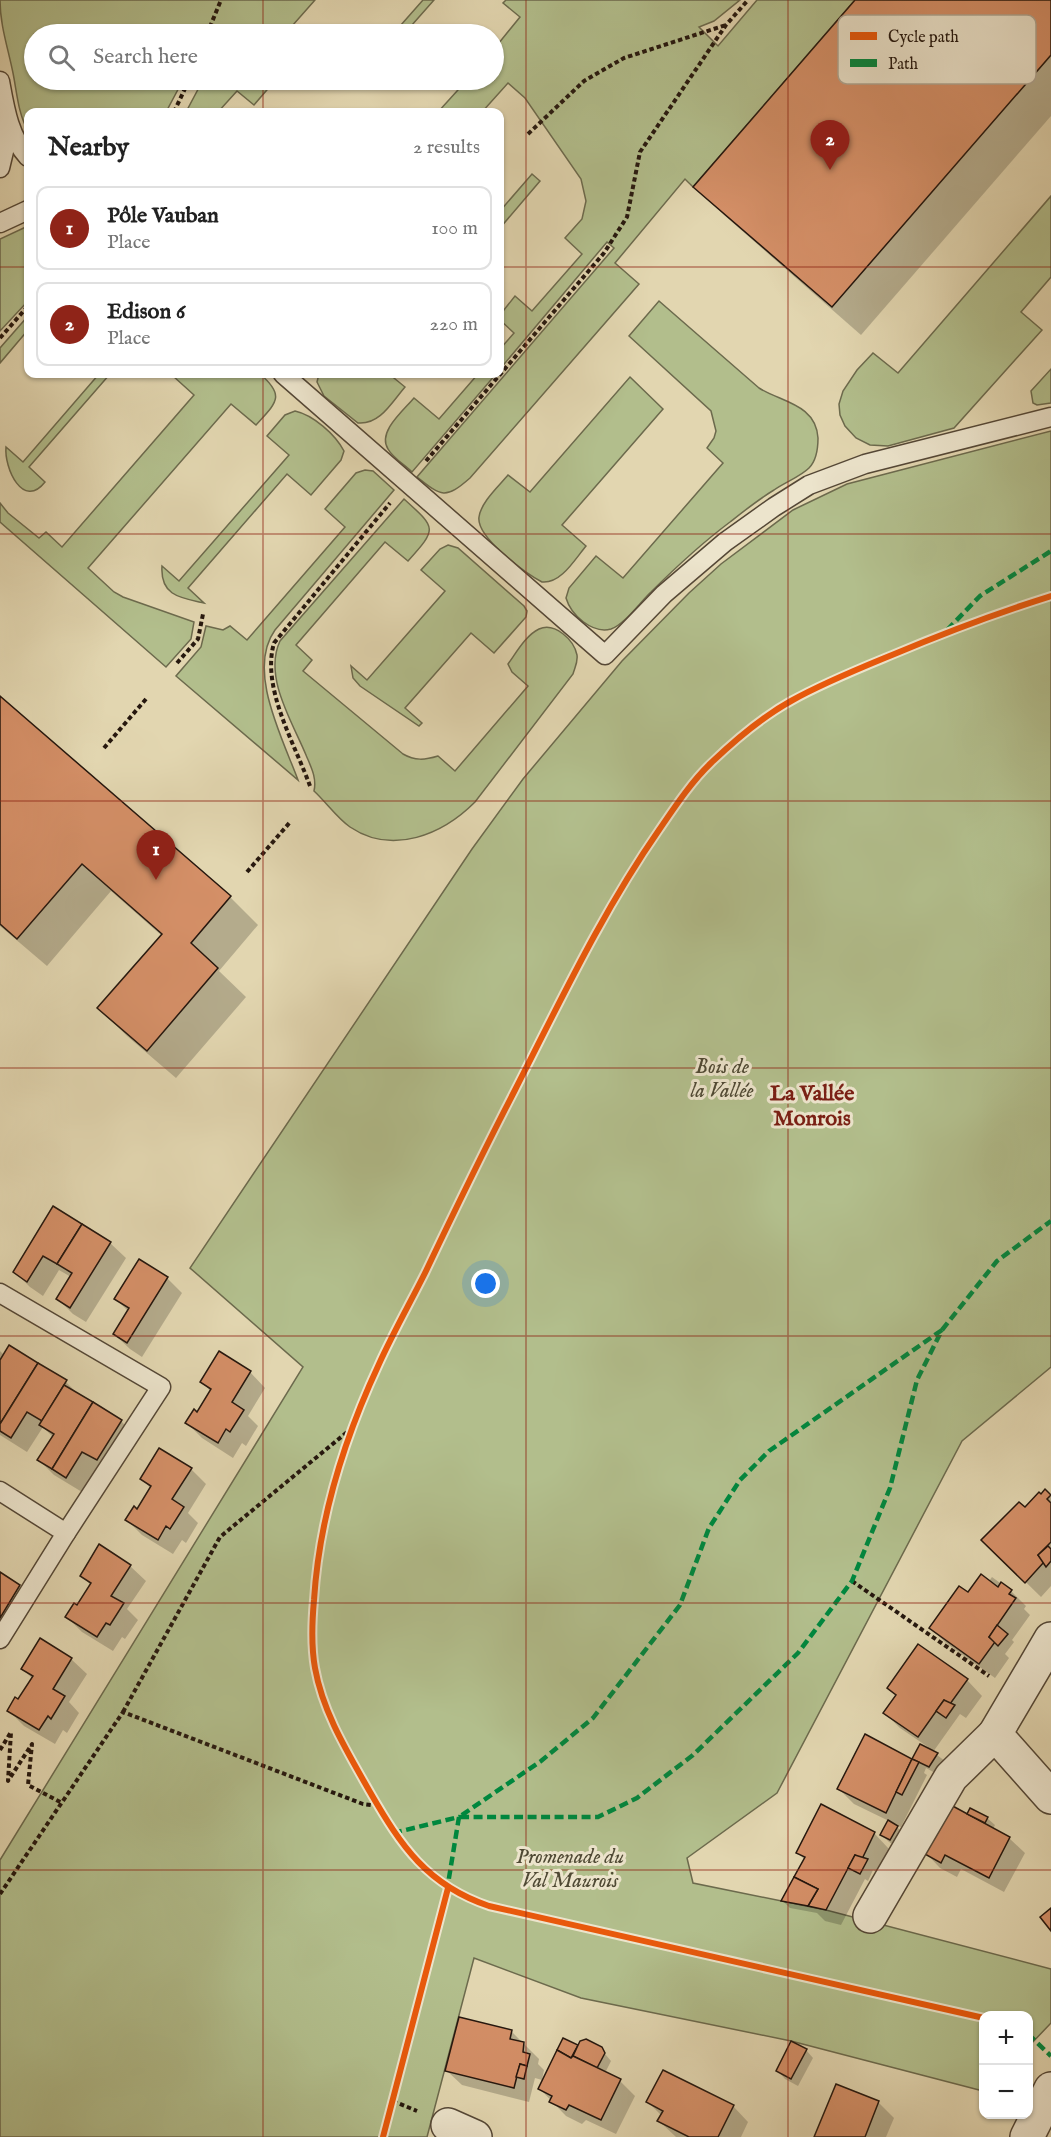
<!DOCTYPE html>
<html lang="en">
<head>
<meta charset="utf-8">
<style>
	:root { --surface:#fff; --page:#f6f6f6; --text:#222; --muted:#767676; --line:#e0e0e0; --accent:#8f2418 }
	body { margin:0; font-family:"IM FELL English",serif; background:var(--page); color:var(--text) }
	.controls { position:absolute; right:18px; bottom:18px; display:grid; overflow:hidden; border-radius:12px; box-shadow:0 2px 4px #0004 }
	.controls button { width:54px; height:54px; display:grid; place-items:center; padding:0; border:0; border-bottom:2px solid var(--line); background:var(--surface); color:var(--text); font:30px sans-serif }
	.you { position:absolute; left:486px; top:1284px; width:21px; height:21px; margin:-15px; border:4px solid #fff; border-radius:50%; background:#1a73e8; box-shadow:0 0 0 9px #1a73e833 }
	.badge { display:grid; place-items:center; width:39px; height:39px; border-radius:50%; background:var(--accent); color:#fff; font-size:20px; font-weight:700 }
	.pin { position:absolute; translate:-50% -50px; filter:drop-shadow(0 2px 3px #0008) }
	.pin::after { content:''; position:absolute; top:32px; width:21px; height:18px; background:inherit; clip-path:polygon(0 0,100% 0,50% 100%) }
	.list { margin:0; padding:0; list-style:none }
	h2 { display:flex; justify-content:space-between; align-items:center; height:78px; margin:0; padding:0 24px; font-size:26px }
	h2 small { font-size:20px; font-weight:400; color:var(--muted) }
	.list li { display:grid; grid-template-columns:39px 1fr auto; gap:18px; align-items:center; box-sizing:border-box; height:84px; margin:0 12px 12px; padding:0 12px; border:2px solid var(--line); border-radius:12px }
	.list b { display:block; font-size:22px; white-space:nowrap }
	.list p { margin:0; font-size:20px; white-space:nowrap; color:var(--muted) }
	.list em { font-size:20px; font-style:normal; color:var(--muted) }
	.icon { flex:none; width:33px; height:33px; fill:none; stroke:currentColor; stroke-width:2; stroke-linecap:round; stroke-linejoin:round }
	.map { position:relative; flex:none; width:1051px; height:2137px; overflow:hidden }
	.search { position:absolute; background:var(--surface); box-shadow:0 2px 4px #0004; left:24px; top:24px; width:480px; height:66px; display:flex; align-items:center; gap:15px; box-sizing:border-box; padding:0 21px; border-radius:33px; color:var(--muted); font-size:22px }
	.panel { position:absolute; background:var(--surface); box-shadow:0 2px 4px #0004; left:24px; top:108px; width:480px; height:270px; border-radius:12px }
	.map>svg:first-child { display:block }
	.green { fill:#b2be8c; stroke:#6c6a4d; stroke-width:1.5 }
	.shadow { fill:#0003 }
	.building { fill:#d48f67; stroke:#25170e; stroke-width:1.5 }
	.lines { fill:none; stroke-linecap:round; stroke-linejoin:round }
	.service-casing { stroke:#544736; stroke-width:21 }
	.minor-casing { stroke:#544736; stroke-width:36 }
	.path { stroke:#25170e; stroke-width:4; stroke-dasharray:4.5 3; stroke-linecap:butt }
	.service { stroke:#ece4cc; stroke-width:18 }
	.minor { stroke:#ece4cc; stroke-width:33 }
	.quiet { stroke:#00873e; stroke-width:4.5; stroke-dasharray:9 4.5; stroke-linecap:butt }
	.cycleway-casing { stroke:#ece4cc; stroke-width:10 }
	.cycleway { stroke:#e8590c; stroke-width:6 }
	.grid { fill:none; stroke:#8f2418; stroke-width:1.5; stroke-opacity:0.55 }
	.labels { text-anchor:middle; stroke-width:6; stroke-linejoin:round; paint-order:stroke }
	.park-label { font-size:21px; font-style:italic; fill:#4f4934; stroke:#ece4cc }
	.neighbourhood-label { font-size:22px; font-weight:bold; fill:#7a1f14; stroke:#ece4cc }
	.key { fill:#ece4cc; stroke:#b0a693; stroke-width:1.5 }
	.key-label { font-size:16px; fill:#25170e }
</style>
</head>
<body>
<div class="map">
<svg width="1051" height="2137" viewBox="0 0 1051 2137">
	<rect width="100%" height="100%" fill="#e2d6b0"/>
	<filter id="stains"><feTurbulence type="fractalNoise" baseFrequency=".00333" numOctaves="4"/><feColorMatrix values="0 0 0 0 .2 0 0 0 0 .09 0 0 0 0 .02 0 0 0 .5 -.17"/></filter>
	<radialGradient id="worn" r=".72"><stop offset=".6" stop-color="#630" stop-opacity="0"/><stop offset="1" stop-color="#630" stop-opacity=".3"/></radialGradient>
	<g class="green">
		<path d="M0 0H315L285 34H34V80H183L166 112H28V131C18 113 17 93 13 73 8 48 0 25 0 0Z"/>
		<path d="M423 0H434L404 34H393Z"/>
		<path d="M506 0H740L714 21 699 27 718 46 757 0H855L693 187 685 179 615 263 639 284 470 478C445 500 441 496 417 477L614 248 607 242 500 369V349L514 333 500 320V315L515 296 532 311 582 254 565 238 582 219 586 201 581 179 525 98 508 83 482 112H438L467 80H494V49L520 17 503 3Z"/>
		<path d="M203 80H267L272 84 254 105 237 91 218 112H186Z"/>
		<path d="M532 174 540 181 500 228V211Z"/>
		<path d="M1051 196V277L1021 312 1042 330 954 428 888 446 870 445 856 438 845 426 840 415 839 404 843 391 857 370 873 353 898 373Z"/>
		<path d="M28 226V301L0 331V239Z"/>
		<path d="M659 301 759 388C781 402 816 404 818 438 818 448 816 461 809 468 800 477 785 482 774 490 759 499 744 511 730 522 702 543 676 567 651 592 641 601 624 625 611 629 592 634 571 615 566 598L569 588 596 556 623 578 723 463 707 448 714 438 716 431 711 411 629 336Z"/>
		<path d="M28 316V330L0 363V348Z"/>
		<path d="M1051 369V403L1037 405 1033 403 1031 391Z"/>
		<path d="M99 374H110L29 467 45 482C23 510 4 468 6 447L23 462Z"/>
		<path d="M175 374H260C286 396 276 403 256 425L231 404 88 568 114 592 123 597 194 622 191 639 166 667 0 522V503L8 513 39 538 46 532 62 547 194 395 173 376Z"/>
		<path d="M319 374H389L405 387C392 402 380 425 358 423L324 396 317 382Z"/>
		<path d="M478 374H496L412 472C405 465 393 458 388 449 377 432 404 410 414 398L439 419Z"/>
		<path d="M630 377 663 409 562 525 586 546C575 559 561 584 542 582 525 573 476 537 479 517 481 502 499 486 508 475L530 492Z"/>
		<path d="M295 411C313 415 335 434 344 451L341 460 311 495 287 474 188 588 204 603C181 598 160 596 162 566L179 581 289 455 267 436 285 415Z"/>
		<path d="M1051 431V1367L962 1441 777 1793 687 1858 693 1883 826 1910 1051 1969V2023L1029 2046 1028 2016H984L983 2091 791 2041 581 1998 474 1958 427 2137H0V1860L303 1367 190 1268 472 849 523 779 622 661 689 593 721 564 793 510 847 484Z"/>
		<path d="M365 470 373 471 394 490 275 630C246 670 283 739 298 780L176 676 201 647 206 626 223 630 230 626 247 640 345 527 325 509 356 473Z"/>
		<path d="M404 499C436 528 438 528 408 561L385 542 296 645 312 660 303 671 403 754C415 761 425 760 438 756L455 771 528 686 512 672 508 664C516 653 526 635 539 629 555 622 574 640 577 655 578 662 575 667 573 674L475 802C443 834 393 856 350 827 337 818 326 802 314 791 317 778 311 767 306 755 293 723 263 677 280 641Z"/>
		<path d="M448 545 458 548 524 606 527 611 526 617 494 653 471 633 405 708 422 723 419 726 360 686 353 678 351 666 367 680 445 591 421 570 440 549Z"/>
	</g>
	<g class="shadow">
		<path d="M858 0H1051V116L861 335 724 215 695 187Z"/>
		<path d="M0 698 230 897 258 925 219 971 246 997 176 1078 127 1036 99 1008 162 936 111 891 47 966 0 926Z"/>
		<path d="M54 1208 110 1243 126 1258 86 1322 73 1314 58 1299 71 1277 59 1270 43 1296 30 1287 15 1272Z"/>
		<path d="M167 1278 182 1293 142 1357 130 1349 114 1334 128 1311 116 1299Z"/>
		<path d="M0 1351 4 1355 66 1382 81 1397 121 1421 136 1437 112 1474 98 1466 82 1492 54 1475 39 1460 53 1437 43 1427 27 1452 0 1435Z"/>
		<path d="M250 1372 265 1388 248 1416 258 1426 246 1446 242 1443 233 1458 202 1438 187 1423 197 1414 211 1392 202 1382Z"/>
		<path d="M191 1469 206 1484 188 1513 198 1523 186 1543 182 1540 173 1554 142 1535 127 1520 138 1511 151 1489 142 1479Z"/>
		<path d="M1046 1492 1051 1497V1586L1041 1597 983 1540Z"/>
		<path d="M100 1546 130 1566 146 1581 127 1609 138 1620 125 1639 122 1637 113 1651 82 1632 67 1617 78 1607 91 1585 81 1576Z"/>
		<path d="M0 1574 20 1586 35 1601 11 1639 0 1632Z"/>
		<path d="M992 1577 1011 1591 1026 1606 1024 1609 1030 1615 1012 1640 1014 1642 1005 1654 1009 1658 995 1678 946 1643 931 1628 968 1594 989 1581Z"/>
		<path d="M40 1640 71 1659 87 1674 69 1702 79 1713 67 1733 63 1730 55 1744 24 1726 8 1710 19 1701 33 1679 22 1669Z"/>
		<path d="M967 1680 982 1696 966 1718 960 1714 933 1752 945 1761 937 1774 926 1768 924 1773 927 1775 901 1827 895 1825 905 1835 898 1847 889 1842 882 1835 889 1821 854 1804 839 1789 912 1760 928 1747 900 1728 885 1713 897 1696 889 1688Z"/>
		<path d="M967 1816 987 1818 995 1825 993 1829 1009 1838 1025 1853 1004 1892 961 1869 957 1877 940 1868 925 1852Z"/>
		<path d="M874 1833 889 1849 877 1873 873 1870 868 1881 865 1879 841 1925 825 1921 817 1913 790 1908 783 1901 805 1860 797 1852Z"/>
		<path d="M460 2019 512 2032 539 2059 538 2064 544 2070 542 2080 535 2078 529 2102 462 2085 446 2070Z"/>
		<path d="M564 2040 579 2047 601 2049 611 2061 605 2073 620 2081 635 2096 616 2134 586 2120 582 2124 566 2116 540 2089Z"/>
		<path d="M806 2050 813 2058 798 2086 785 2079 778 2071Z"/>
		<path d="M648 2102 733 2106 748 2122 741 2137H676L659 2121 662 2116Z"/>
		<path d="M878 2102 894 2118 886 2137H816Z"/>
	</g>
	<g class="building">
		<path d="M855 0H1051V55L832 307 693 187Z"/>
		<path d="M0 696 231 896 191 943 218 968 147 1051 97 1008 162 934 82 864 17 939 0 924Z"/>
		<path d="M53 1206 82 1224 57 1264 43 1256 27 1282 13 1272Z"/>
		<path d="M82 1224 111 1242 70 1308 56 1299 72 1273 57 1264Z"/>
		<path d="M139 1259 168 1277 127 1343 113 1334 129 1308 114 1299Z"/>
		<path d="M9 1345 38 1363 0 1424V1360Z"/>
		<path d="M219 1351 251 1371 232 1402 244 1410 230 1432 226 1429 218 1443 185 1423 194 1409 197 1412 211 1389 200 1382Z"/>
		<path d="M38 1363 67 1380 42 1421 27 1412 11 1438 0 1431V1424Z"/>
		<path d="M64 1385 93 1402 52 1469 37 1460 54 1434 39 1425Z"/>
		<path d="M93 1402 122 1420 97 1460 82 1452 66 1478 52 1469Z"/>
		<path d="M159 1448 192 1468 172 1499 184 1507 170 1529 166 1526 158 1540 125 1520 134 1506 137 1509 151 1486 140 1479Z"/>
		<path d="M1045 1489 1051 1495 1047 1499 1051 1503V1542L1038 1555 1044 1562 1025 1583 981 1540 1019 1502 1025 1507 1039 1492 1041 1494Z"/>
		<path d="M99 1544 131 1565 111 1596 124 1603 110 1625 106 1623 97 1637 65 1617 74 1603 77 1605 91 1583 80 1576Z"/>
		<path d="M1048 1546 1051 1549V1561L1046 1567 1038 1555Z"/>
		<path d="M0 1572 20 1585 0 1618Z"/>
		<path d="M981 1574 998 1587 1001 1582 1012 1590 1009 1594 1016 1598 989 1637 995 1642 979 1664 929 1628 959 1586 968 1592Z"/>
		<path d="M997 1625 1008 1634 998 1646 989 1637Z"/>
		<path d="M40 1638 72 1658 53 1689 65 1696 51 1719 48 1716 39 1730 7 1711 15 1697 18 1699 33 1676 21 1669Z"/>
		<path d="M918 1644 968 1679 950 1704 944 1700 918 1737 883 1713 896 1695 887 1688Z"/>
		<path d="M944 1700 955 1705 946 1718 936 1711Z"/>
		<path d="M865 1734 912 1759 886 1813 837 1789Z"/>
		<path d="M920 1744 938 1753 929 1767 912 1759Z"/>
		<path d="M912 1759 919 1762 902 1795 896 1792Z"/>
		<path d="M821 1804 875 1832 862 1859 855 1855 826 1910 808 1906 818 1889 794 1877 805 1857 796 1853Z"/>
		<path d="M949 1804 1010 1837 989 1878 945 1855 941 1863 923 1853Z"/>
		<path d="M970 1808 988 1817 985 1823 967 1814Z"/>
		<path d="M888 1820 898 1826 890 1840 880 1835Z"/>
		<path d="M855 1855 868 1859 860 1874 848 1868Z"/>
		<path d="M794 1877 818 1889 808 1906 781 1901Z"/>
		<path d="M1051 1908V1931L1040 1917Z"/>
		<path d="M459 2017 512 2030 510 2039 524 2042 523 2052 530 2054 527 2066 520 2064 514 2088 445 2071Z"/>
		<path d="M563 2038 578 2045 571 2058 557 2050Z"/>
		<path d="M586 2039 602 2047 605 2053 597 2068 573 2056 580 2041Z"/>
		<path d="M791 2041 807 2049 791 2079 776 2071Z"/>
		<path d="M557 2050 571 2058 573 2056 621 2079 601 2120 569 2105 566 2110 549 2102 552 2096 538 2089Z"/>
		<path d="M520 2064 527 2066 524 2079 516 2077Z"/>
		<path d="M663 2070 734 2105 718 2137H689L657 2121 663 2111 646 2102Z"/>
		<path d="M836 2084 879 2101 865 2137H814Z"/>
	</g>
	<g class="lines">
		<g class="service-casing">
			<g id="service">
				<path d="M0 81C5 109 9 136 28 157"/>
				<path d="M0 168 7 139V122"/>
				<path d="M0 223 28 210"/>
				<path d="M283 374 605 655 664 594 725 542 774 507 809 485 865 464 1051 417"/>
				<path d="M0 1293 161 1387 66 1533"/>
				<path d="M0 1491 66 1533 0 1639"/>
			</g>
		</g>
		<g class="minor-casing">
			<g id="minor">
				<path d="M1051 1639 995 1734 1051 1797"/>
				<path d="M870 1916 951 1777 995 1734"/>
				<path d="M448 2125 475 2137"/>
				<path d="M1027 2137 1051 2089"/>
			</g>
		</g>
		<g class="path">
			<path d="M207 34 221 0"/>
			<path d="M174 112 189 80"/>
			<path d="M528 134 584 81 624 58 726 25"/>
			<path d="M0 338 28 306"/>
			<path d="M426 461 604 253 627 217 640 152 726 25 748 0"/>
			<path d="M177 663 198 639 203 614"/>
			<path d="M104 748 146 699"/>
			<path d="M310 786C295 744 261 688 274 643L390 503"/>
			<path d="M247 872 291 821"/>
			<path d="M852 1581 989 1676"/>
			<path d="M123 1712 220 1537 352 1428"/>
			<path d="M0 1750 11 1732 8 1781 32 1744 28 1785 62 1803"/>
			<path d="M0 1894 123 1712 363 1804 378 1806"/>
			<path d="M393 2101 417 2111"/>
		</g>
		<use href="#service" class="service"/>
		<use href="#minor" class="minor"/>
		<g class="quiet">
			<path d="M947 630 980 596 1051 551"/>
			<path d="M942 1330 769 1451 740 1480 709 1528 680 1605 593 1718 541 1761 459 1817H598L637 1798 693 1755 798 1653 852 1581 890 1488 917 1380 942 1330 997 1261 1051 1221"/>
			<path d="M393 1833 459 1817 447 1890"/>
			<path d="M1028 2034 1051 2056"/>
		</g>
		<g class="cycleway-casing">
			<g id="cycleway">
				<path d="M984 2018 489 1906C427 1885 401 1846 370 1792 348 1753 323 1713 315 1668 311 1646 312 1622 314 1600 319 1520 345 1437 379 1364 393 1333 410 1303 425 1273 454 1212 484 1150 515 1090 560 1002 602 912 659 830 674 808 691 782 711 763 735 740 762 717 791 701 823 683 858 669 892 655 944 633 997 613 1051 596"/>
				<path d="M383 2137 448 1888"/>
			</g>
		</g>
		<use href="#cycleway" class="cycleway"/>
	</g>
	<path class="grid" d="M263 0V34M526 0V2137M788 0V2137M263 80V112M0 267H28M500 267H1051M263 374V2137M0 534H1051M0 801H1051M0 1068H1051M0 1336H1051M0 1603H1051M0 1870H1051"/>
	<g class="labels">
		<g class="park-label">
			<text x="722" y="1073">Bois de<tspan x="722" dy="24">la Vallée</tspan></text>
			<text x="570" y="1863">Promenade du<tspan x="570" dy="24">Val Maurois</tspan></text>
		</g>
		<g class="neighbourhood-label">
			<text x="812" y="1100">La Vallée<tspan x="812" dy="25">Monrois</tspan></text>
		</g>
	</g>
	<rect x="838" y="15" width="198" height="69" rx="9" class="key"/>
	<rect x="850" y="32" width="27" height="8" fill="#e8590c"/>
	<rect x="850" y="59" width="27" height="8" fill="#00873e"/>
	<g class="key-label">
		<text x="888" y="42">Cycle path</text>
		<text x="888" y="69">Path</text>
	</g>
	<rect width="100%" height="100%" filter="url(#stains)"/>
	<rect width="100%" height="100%" fill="url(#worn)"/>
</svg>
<div class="controls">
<button>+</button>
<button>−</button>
</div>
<div class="you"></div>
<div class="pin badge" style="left:156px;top:880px">1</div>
<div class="pin badge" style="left:830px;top:170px">2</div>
<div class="search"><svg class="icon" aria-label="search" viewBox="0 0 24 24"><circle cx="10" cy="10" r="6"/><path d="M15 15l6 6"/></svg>Search here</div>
<section class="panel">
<h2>Nearby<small>2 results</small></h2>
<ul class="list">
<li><span class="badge">1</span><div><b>Pôle Vauban</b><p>Place</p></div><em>100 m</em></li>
<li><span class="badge">2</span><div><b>Edison 6</b><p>Place</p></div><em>220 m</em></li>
</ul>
</section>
</div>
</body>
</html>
